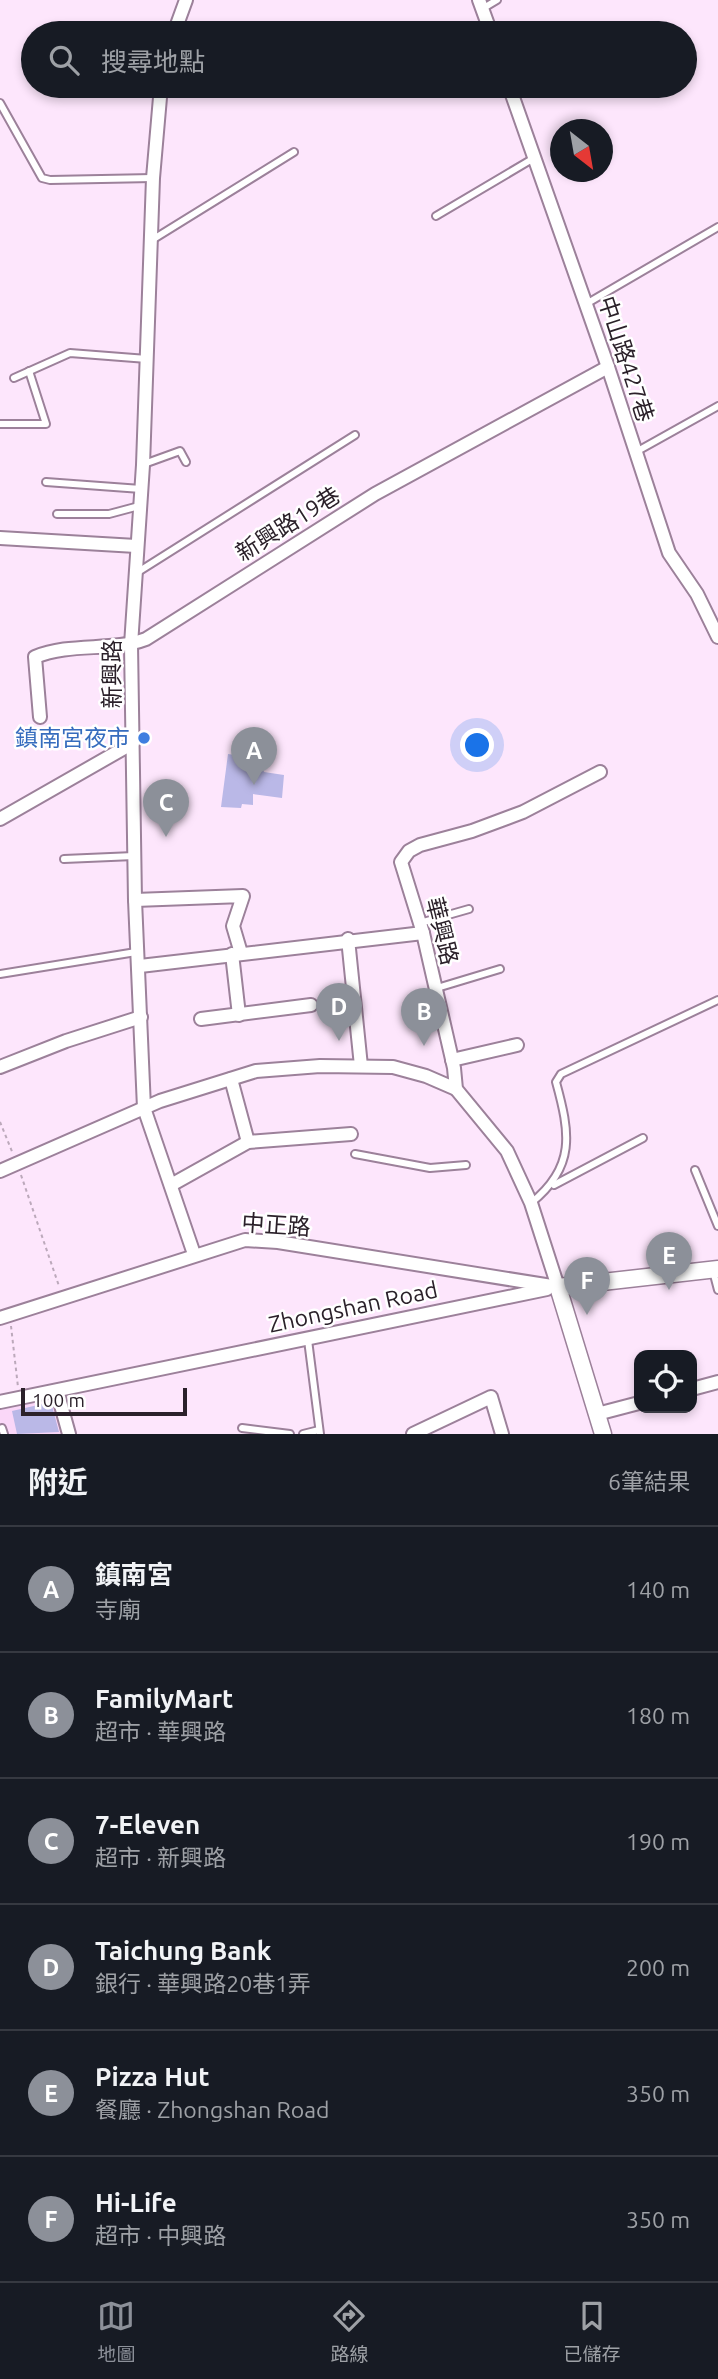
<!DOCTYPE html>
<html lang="zh-TW">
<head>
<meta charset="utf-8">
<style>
	:root { --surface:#171b24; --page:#20242c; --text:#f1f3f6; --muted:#9ea1a6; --line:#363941; --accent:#8c9099 }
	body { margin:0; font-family:Ubuntu,"Noto Sans TC",sans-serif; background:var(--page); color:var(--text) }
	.controls { position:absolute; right:21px; bottom:21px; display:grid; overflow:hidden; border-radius:14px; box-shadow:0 4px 10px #0003 }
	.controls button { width:63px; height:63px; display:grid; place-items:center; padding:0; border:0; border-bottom:2px solid var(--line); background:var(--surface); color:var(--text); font:35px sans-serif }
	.compass { position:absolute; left:550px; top:119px; width:63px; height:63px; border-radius:50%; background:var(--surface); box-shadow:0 4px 10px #0003; rotate:149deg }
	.scale { position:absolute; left:21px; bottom:18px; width:166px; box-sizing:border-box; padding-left:7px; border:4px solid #2b212a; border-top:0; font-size:19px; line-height:24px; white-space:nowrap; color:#2b212a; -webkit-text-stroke:5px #fff; paint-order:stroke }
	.you { position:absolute; left:478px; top:746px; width:24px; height:24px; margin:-18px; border:5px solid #fff; border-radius:50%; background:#1a73e8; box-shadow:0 0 0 10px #1a73e833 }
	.badge { display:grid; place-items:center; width:46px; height:46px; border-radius:50%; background:var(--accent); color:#fff; font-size:23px; font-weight:700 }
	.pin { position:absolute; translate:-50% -58px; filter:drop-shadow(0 2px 4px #0008) }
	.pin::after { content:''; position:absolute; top:37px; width:24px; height:21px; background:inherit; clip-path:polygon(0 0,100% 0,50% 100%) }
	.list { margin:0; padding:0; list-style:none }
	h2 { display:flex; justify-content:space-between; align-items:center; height:91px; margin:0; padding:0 28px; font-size:30px }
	h2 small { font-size:23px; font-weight:400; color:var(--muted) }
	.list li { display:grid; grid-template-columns:46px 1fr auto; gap:21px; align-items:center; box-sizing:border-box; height:126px; padding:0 28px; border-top:2px solid var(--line) }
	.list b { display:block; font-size:26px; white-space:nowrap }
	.list p { margin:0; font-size:23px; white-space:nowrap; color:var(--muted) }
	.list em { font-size:23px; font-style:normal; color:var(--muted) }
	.icon { flex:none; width:38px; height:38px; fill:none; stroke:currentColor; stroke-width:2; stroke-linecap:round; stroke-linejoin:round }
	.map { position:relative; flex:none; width:718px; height:1434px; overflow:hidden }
	.search { position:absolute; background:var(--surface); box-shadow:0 4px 10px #0003; left:21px; right:21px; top:21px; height:77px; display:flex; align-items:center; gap:18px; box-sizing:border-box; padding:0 24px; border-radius:38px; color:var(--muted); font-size:26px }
	.sheet { height:847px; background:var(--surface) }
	nav { display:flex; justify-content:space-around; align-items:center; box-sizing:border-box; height:98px; border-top:2px solid var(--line); background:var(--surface); font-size:19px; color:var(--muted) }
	nav a { display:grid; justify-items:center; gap:4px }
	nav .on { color:var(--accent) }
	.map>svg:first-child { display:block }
	.built { fill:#fad7f8 }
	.building { fill:#bab8e7 }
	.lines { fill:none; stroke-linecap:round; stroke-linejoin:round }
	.service-casing { stroke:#9c819a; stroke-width:10 }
	.minor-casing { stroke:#9c819a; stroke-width:16 }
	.tertiary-casing { stroke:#9c819a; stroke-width:19 }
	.path { stroke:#bca9bb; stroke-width:2; stroke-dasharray:3.5 3.5; stroke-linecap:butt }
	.service { stroke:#fff; stroke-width:6 }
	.minor { stroke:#fff; stroke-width:12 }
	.tertiary { stroke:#fff; stroke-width:16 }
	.shop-dot { fill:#3f7fe0; stroke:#fff; stroke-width:2.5 }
	.labels { text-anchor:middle; stroke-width:5; stroke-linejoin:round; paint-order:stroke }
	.street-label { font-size:23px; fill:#2b212a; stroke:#fff }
	.shop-label { font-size:23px; fill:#366cbe; stroke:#fff; text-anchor:end }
</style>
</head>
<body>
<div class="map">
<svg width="718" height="1434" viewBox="0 0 718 1434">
	<rect width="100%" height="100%" fill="#fde6fc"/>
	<path class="built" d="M56 1398 63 1434H0V1410Z"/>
	<g class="building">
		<path d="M228 754 255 758V765L262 766 264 772 284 775 282 798 253 794V805L242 804 241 808 221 807Z"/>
		<path d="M51 1402 59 1432 17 1434 12 1411Z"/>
	</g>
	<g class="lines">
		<g class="service-casing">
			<g id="service">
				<path d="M482 9 497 0"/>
				<path d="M0 103 42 178 50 180 153 178"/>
				<path d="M436 216 534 158"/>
				<path d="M152 240 294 152"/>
				<path d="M586 304 718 227"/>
				<path d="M14 378 70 353 147 359"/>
				<path d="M0 424H46L29 371"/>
				<path d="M634 453 718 406"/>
				<path d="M144 464 180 451 186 462"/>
				<path d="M46 482 141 489"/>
				<path d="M57 514H109L139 506"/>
				<path d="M138 572 355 435"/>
				<path d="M64 859 134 856"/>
				<path d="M420 923 469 909"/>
				<path d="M0 974 136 952"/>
				<path d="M437 988 500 969"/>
				<path d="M355 1154 430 1168 466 1165"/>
				<path d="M695 1170 718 1226"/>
				<path d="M554 1185 643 1138"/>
				<path d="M531 1203C576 1167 570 1133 556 1082L561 1074 718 1000"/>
				<path d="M713 1271 718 1290"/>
				<path d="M308 1340 320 1434"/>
				<path d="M2 1428 4 1434"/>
				<path d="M242 1428 290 1434"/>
				<path d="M303 1434 319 1430"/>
			</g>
		</g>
		<g class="minor-casing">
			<g id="minor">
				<path d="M479 0 491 33"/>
				<path d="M174 33 186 0"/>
				<path d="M161 86 153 178 143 465 131 645 135 900 144 1108 194 1254"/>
				<path d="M509 86 608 367 669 553 697 594 718 637"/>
				<path d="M0 538 136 546"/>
				<path d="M40 717 35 657C71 642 112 652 146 639L375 494 608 367"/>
				<path d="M0 819 133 743"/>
				<path d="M135 900 243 896 233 926 241 953"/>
				<path d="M348 939 361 1066"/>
				<path d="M232 954 239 1015"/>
				<path d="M140 966 423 933"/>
				<path d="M201 1019 311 1005"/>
				<path d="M452 1060 517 1045"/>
				<path d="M0 1067 66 1041 141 1017"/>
				<path d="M231 1079 248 1142"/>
				<path d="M0 1171 160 1101 256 1071 320 1066 393 1067 426 1076 456 1089"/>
				<path d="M171 1185 248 1142 351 1134"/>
				<path d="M558 1287 531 1203 507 1151 456 1089 454 1068 423 933 401 862 409 851 420 845 472 831 523 812 600 772"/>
				<path d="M0 1318 245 1240 278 1242 558 1287"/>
				<path d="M692 1389 718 1382"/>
				<path d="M57 1391 69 1434"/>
				<path d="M0 1402 547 1289"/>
				<path d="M597 1414 639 1403"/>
				<path d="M413 1434 491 1397 502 1434"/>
			</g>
		</g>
		<g class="tertiary-casing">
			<path id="tertiary" d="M603 1434 558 1287 718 1269"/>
		</g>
		<g class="path">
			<path d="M0 1122 13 1154"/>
			<path d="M21 1175 59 1286"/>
			<path d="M11 1326 18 1387"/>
		</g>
		<use href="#service" class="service"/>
		<use href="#minor" class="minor"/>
		<use href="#tertiary" class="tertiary"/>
	</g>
	<circle class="shop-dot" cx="144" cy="738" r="7"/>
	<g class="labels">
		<g class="street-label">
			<text transform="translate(626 359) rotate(72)" y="8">中山路427巷</text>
			<text transform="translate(288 524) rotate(-32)" y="8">新興路19巷</text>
			<text transform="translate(112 674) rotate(-90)" y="8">新興路</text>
			<text transform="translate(442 931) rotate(76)" y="8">華興路</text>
			<text transform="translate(276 1225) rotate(4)" y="8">中正路</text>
			<text transform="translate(353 1307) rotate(-12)" y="8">Zhongshan Road</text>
		</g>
		<g class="shop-label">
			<text x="130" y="746">鎮南宮夜市</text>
		</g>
	</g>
</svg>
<div class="controls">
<button><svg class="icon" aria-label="locate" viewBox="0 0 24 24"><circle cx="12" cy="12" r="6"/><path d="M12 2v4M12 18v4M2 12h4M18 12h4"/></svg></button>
</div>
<svg class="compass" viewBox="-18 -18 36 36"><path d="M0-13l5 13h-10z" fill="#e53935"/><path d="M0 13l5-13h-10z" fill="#9ea1a6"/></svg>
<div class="scale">100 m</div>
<div class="you"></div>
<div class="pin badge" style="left:254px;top:785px">A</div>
<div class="pin badge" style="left:424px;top:1046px">B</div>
<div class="pin badge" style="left:166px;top:837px">C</div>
<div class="pin badge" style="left:339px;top:1041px">D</div>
<div class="pin badge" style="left:669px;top:1290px">E</div>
<div class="pin badge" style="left:587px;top:1315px">F</div>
<div class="search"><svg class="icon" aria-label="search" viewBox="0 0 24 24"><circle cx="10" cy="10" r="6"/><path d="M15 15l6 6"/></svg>搜尋地點</div>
</div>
<section class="sheet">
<h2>附近<small>6筆結果</small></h2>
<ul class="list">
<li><span class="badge">A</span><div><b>鎮南宮</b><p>寺廟</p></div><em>140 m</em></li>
<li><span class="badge">B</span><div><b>FamilyMart</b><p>超市 · 華興路</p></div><em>180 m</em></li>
<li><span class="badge">C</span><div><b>7-Eleven</b><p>超市 · 新興路</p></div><em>190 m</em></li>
<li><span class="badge">D</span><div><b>Taichung Bank</b><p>銀行 · 華興路20巷1弄</p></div><em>200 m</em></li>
<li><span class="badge">E</span><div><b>Pizza Hut</b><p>餐廳 · Zhongshan Road</p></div><em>350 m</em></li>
<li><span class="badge">F</span><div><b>Hi-Life</b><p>超市 · 中興路</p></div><em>350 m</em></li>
</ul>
</section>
<nav>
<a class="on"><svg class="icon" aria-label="map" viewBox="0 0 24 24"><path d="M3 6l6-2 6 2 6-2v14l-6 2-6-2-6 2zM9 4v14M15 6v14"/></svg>地圖</a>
<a><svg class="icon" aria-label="directions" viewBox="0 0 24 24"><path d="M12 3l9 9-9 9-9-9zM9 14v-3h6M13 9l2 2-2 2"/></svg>路線</a>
<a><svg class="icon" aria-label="saved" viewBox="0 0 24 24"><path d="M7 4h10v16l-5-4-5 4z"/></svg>已儲存</a>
</nav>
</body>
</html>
